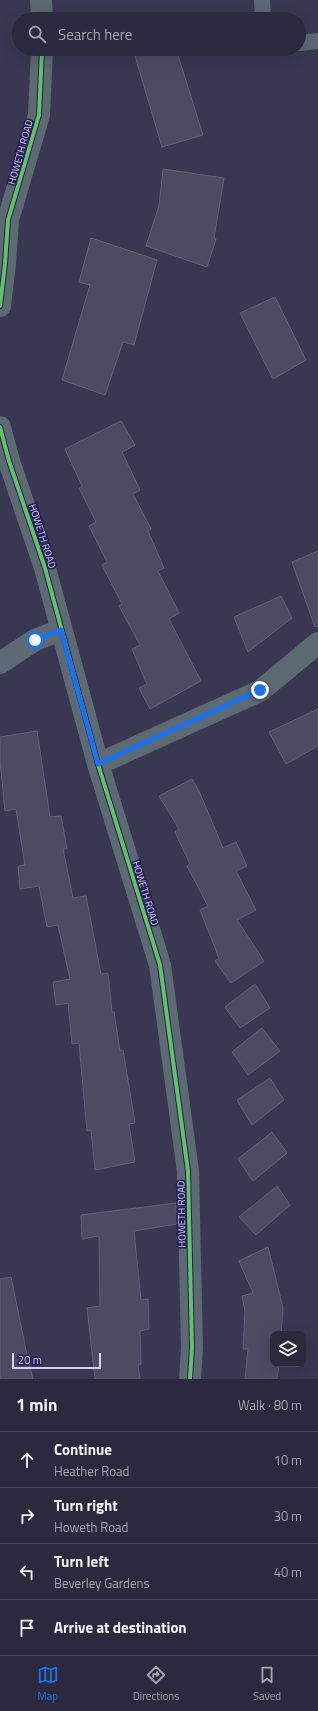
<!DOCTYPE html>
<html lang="en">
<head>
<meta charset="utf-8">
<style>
	:root { --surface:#2c293e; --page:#343145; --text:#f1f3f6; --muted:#a6a6b0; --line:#484558; --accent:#1a73e8 }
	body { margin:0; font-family:"Titillium Web",sans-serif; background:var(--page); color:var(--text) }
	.controls { position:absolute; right:12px; bottom:12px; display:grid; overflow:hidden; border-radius:8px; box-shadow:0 4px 16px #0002 }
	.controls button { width:36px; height:36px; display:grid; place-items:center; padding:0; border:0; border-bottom:1px solid var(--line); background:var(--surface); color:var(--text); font:20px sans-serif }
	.scale { position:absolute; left:12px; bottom:10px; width:89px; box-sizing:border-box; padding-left:4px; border:2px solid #d2d2f4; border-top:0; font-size:11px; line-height:14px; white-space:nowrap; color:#d2d2f4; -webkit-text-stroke:3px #271f55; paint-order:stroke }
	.stop { position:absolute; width:12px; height:12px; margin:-9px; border:3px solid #1a73e8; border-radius:50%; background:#fff }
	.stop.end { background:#1a73e8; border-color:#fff; box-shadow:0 1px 4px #0008 }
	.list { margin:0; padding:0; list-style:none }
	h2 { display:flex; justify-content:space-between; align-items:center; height:52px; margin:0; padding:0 16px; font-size:17px }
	h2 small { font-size:13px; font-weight:400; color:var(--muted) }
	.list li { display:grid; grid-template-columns:26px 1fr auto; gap:12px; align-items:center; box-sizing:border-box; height:56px; padding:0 16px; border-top:1px solid var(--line) }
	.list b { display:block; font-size:15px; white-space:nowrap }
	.list p { margin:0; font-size:13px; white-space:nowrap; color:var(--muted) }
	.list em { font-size:13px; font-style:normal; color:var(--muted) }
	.icon { flex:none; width:22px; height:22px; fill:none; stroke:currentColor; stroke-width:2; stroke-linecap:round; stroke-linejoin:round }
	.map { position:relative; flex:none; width:318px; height:1379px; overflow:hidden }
	.search { position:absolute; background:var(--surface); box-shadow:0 4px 16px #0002; left:12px; right:12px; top:12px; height:44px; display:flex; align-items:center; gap:10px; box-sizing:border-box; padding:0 14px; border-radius:22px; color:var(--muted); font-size:15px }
	.sheet { height:276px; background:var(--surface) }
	nav { display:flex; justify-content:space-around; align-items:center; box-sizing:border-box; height:56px; border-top:1px solid var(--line); background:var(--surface); font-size:11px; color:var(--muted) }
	nav a { display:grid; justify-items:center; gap:2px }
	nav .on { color:var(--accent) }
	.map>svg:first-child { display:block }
	.building { fill:#4d4b63; stroke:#636179 }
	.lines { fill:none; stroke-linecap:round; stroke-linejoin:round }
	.lane { stroke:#5d6973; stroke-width:16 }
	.street { stroke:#5d6973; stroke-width:22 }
	.cycleway-casing { stroke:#271f55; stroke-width:6 }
	.cycleway { stroke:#61c268; stroke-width:4 }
	.route { stroke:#1a73e8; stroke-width:5 }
	.labels { text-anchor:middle; stroke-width:3.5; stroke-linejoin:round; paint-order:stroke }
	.street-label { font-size:10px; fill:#d2d2f4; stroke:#271f55 }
</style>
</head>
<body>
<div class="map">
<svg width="318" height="1379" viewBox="0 0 318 1379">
	<rect width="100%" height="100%" fill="#3a3753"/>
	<g class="building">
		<path d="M133 49H176L203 135 162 147Z"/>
		<path d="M163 169 224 178 214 238 216 239 207 267 146 246 159 206Z"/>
		<path d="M91 238 157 260 134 345 123 342 105 395 62 380 90 285 79 282Z"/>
		<path d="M275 297 306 360 273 379 240 313Z"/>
		<path d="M121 421 135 445 122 452 140 490 133 494 151 529 148 531 164 568 158 571 179 613 169 619 201 681 150 709 139 688 147 684 132 649 140 645 119 606 122 604 102 565 107 562 89 526 96 522 79 488 82 486 65 449Z"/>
		<path d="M318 551V626L315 627 292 562Z"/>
		<path d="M281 596 292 618 248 652 234 617Z"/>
		<path d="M318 709V746L286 764 269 732Z"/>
		<path d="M37 731 50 817 61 816 67 849H63L73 898 86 896 101 974 108 973 112 1012H114L120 1051 123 1050 135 1123 129 1124 135 1162 95 1170 91 1130 87 1131 79 1043 72 1044 68 1003 56 1005 53 982 70 979 58 925 47 927 39 886 20 889 18 866 25 865 16 809 5 811 0 760V737Z"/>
		<path d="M192 779 199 791 223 848 236 842 247 866 236 871 256 910 237 920 264 961 231 983 215 961 219 958 200 910 208 906 187 866 190 864 175 832 179 829 159 796Z"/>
		<path d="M255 984 270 1008 240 1028 225 1007Z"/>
		<path d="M262 1028 280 1051 248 1075 232 1052Z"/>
		<path d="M270 1078 284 1100 252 1125 237 1100Z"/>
		<path d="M272 1132 287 1153 253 1181 238 1159Z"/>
		<path d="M277 1186 290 1205 256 1235 239 1217Z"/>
		<path d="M176 1203 177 1224 134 1231 141 1300 148 1299 149 1329 140 1331 141 1364 138 1365 140 1379H95L87 1308 100 1306 99 1236 82 1239 81 1215Z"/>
		<path d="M268 1247 283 1308 281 1334H273V1364H279L277 1379H245L248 1349H243L245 1311 242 1296 253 1293 239 1261Z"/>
		<path d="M11 1277 27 1355 33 1379H0V1279Z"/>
	</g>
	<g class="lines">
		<g class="lane">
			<path d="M262 0 263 19"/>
			<path d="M299 43 318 41"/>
		</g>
		<g class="street">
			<path d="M41 0 42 19"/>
			<path d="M0 306 5 264 8 220 39 115 42 49"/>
			<path d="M0 427 9 461 45 568 98 764 160 965 188 1171 192 1348 190 1379"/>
			<path d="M0 663 35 640 61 630"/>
			<path d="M98 764 260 691 318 643"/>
		</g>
		<g class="cycleway-casing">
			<g id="cycleway">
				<path d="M0 306 5 264 8 220 39 115 42 49"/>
				<path d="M0 427 9 461 45 568 98 764 160 965 188 1171 192 1348 190 1379"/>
			</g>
		</g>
		<use href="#cycleway" class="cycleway"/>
	</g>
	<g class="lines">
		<path class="route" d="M35 640 61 630 98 764 260 690"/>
	</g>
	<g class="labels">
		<g class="street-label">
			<text transform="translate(20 152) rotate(-74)" y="4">HOWETH ROAD</text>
			<text transform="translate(43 536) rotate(72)" y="4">HOWETH ROAD</text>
			<text transform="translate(146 893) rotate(73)" y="4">HOWETH ROAD</text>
			<text transform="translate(181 1214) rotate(-91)" y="4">HOWETH ROAD</text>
		</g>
	</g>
</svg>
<div class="controls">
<button><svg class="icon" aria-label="layers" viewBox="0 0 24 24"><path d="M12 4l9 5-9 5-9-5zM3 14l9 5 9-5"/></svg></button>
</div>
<div class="scale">20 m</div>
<div class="stop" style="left:35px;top:640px"></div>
<div class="stop end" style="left:260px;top:690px"></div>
<div class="search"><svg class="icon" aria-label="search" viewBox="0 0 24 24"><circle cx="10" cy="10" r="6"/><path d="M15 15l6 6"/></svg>Search here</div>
</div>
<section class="sheet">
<h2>1 min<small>Walk · 80 m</small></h2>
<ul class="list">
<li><svg class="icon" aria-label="ahead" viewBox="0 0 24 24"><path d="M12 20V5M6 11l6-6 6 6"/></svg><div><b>Continue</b><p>Heather Road</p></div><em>10 m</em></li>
<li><svg class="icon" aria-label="right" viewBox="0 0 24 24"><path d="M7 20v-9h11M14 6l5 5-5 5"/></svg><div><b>Turn right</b><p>Howeth Road</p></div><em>30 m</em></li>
<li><svg class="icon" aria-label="left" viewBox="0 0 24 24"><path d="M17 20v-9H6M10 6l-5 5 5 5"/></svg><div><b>Turn left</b><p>Beverley Gardens</p></div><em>40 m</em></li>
<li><svg class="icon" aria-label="arrive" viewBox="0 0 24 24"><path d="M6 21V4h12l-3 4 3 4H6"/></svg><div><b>Arrive at destination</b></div></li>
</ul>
</section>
<nav>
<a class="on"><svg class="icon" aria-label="map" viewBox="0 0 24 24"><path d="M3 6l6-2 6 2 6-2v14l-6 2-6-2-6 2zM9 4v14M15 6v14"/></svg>Map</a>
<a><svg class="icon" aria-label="directions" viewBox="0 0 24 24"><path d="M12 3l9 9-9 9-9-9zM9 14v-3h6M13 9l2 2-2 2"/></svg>Directions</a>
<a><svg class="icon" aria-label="saved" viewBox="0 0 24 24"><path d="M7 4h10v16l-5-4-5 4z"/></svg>Saved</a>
</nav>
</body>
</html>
